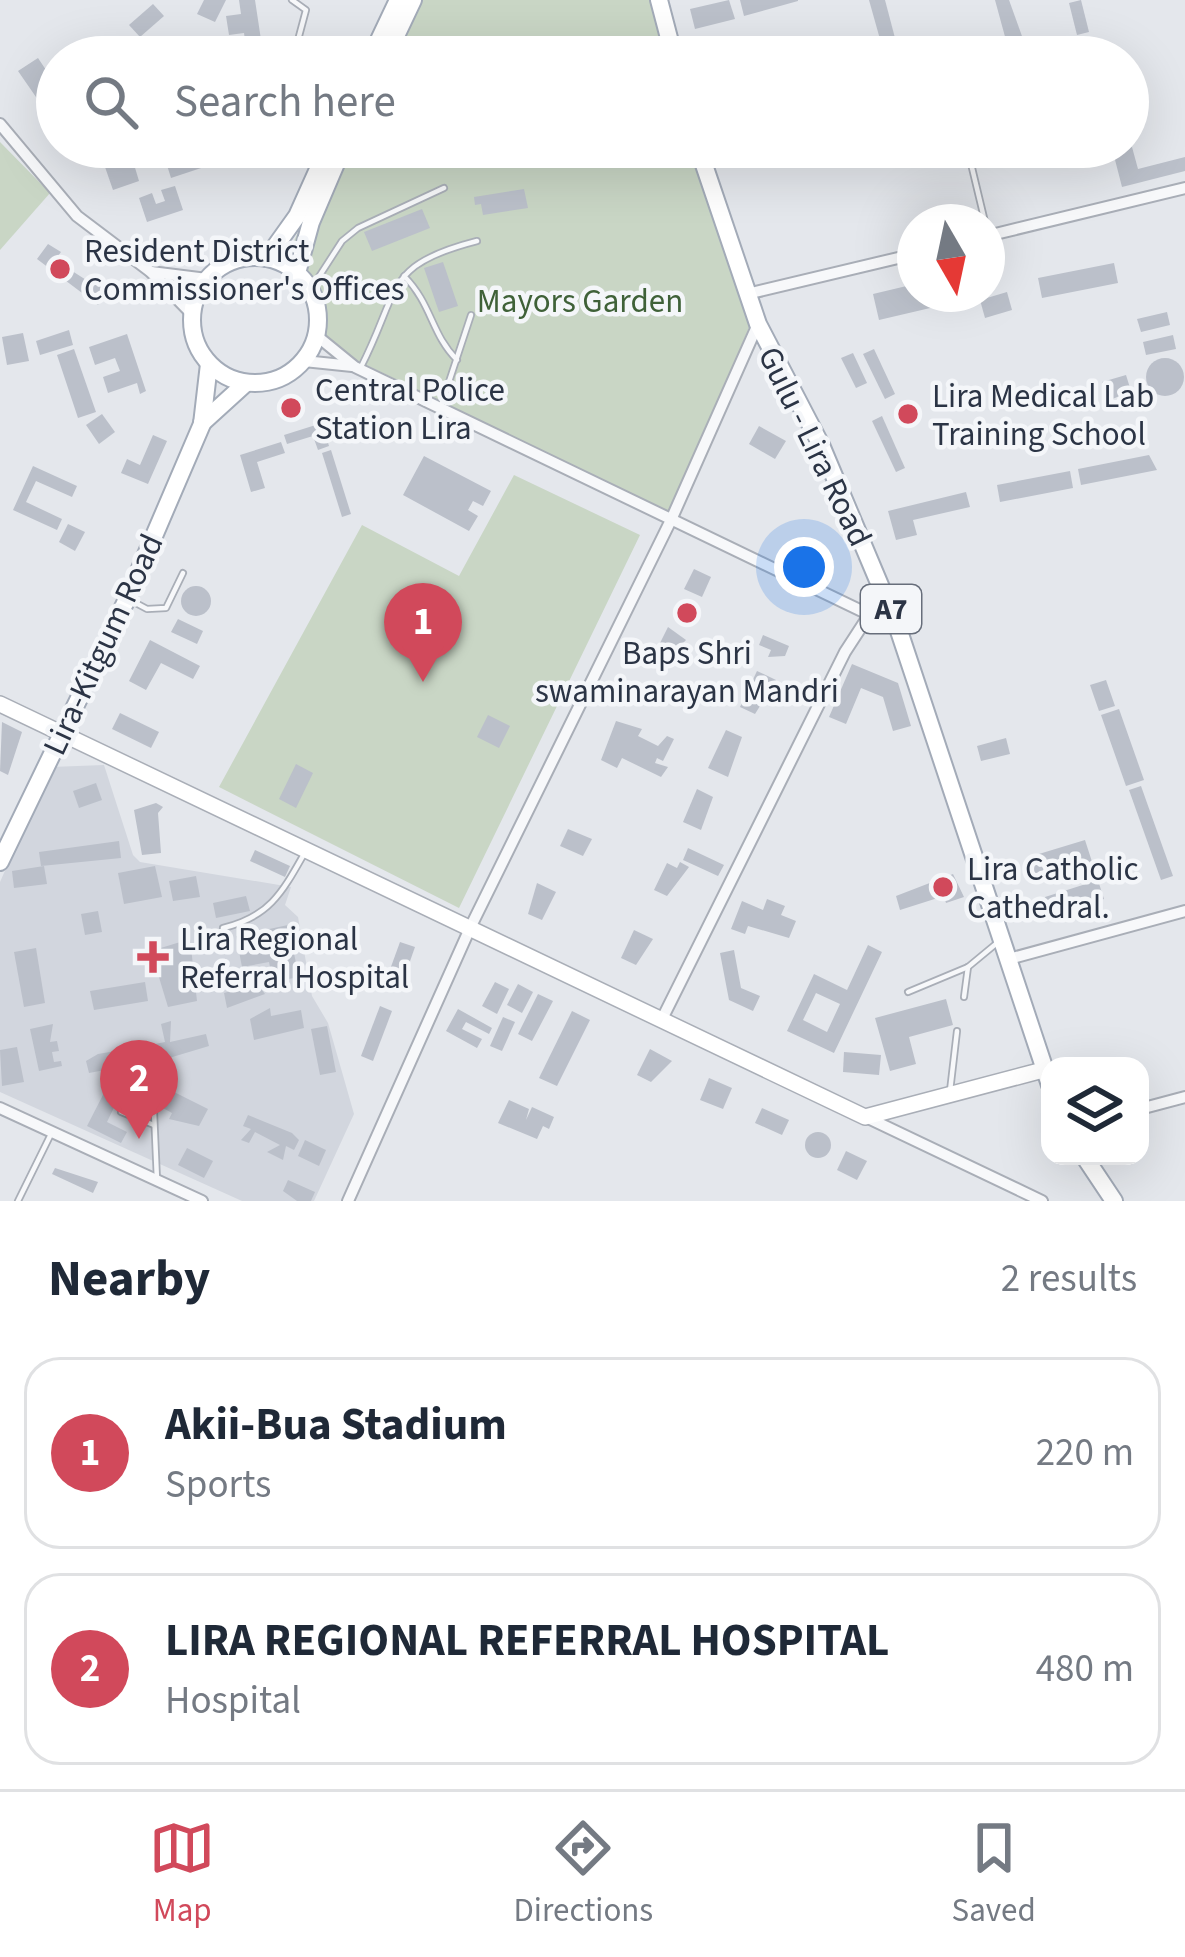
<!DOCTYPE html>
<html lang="en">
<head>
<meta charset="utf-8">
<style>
	:root { --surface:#fff; --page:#f6f6f7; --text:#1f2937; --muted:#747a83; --line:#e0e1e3; --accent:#d1495b }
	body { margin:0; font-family:"Source Sans 3",sans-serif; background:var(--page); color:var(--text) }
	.controls { position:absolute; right:36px; bottom:36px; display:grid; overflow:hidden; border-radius:24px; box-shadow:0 12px 48px #0002 }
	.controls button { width:108px; height:108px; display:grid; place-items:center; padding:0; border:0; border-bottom:3px solid var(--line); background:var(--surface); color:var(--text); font:60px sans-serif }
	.compass { position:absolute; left:897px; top:204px; width:108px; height:108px; border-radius:50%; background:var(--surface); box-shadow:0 12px 48px #0002; rotate:171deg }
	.you { position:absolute; left:804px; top:567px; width:42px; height:42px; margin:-30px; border:9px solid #fff; border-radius:50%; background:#1a73e8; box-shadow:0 0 0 18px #1a73e833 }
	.badge { display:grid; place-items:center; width:78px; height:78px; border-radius:50%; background:var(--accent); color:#fff; font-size:39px; font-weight:700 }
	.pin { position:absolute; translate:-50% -99px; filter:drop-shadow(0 3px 6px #0008) }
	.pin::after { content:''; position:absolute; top:63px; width:42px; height:36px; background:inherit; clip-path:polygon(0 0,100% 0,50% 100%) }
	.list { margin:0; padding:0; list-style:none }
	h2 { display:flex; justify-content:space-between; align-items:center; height:156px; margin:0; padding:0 48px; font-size:51px }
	h2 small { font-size:39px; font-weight:400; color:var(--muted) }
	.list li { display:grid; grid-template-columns:78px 1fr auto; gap:36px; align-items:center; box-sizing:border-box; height:192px; margin:0 24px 24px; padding:0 24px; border:3px solid var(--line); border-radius:36px }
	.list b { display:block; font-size:45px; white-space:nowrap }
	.list p { margin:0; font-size:39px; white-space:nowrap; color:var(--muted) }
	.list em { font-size:39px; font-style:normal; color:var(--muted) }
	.icon { flex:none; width:66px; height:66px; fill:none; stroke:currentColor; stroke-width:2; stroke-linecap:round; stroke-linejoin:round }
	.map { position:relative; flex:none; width:1185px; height:1201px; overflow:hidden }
	.search { position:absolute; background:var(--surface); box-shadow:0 12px 48px #0002; left:36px; right:36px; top:36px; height:132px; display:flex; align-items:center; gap:30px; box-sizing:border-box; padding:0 42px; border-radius:66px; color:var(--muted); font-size:45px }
	.sheet { height:588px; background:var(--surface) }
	nav { display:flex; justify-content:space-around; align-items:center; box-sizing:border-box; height:168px; border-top:3px solid var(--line); background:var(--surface); font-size:33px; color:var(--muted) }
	nav a { display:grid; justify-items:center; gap:6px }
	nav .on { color:var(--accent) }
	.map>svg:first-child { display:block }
	.built { fill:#d2d6de }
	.green { fill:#c9d6c5 }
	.building { fill:#bbc0ca; fill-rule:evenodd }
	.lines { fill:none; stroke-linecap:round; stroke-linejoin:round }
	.lane-casing { stroke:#a9aeb7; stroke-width:8 }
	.street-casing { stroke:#a9aeb7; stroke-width:14 }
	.secondary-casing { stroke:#a9aeb7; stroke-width:18 }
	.primary-casing { stroke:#a3abb8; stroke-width:20 }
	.lane { stroke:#f7f8fa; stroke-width:4.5 }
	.street { stroke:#f7f8fa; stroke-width:10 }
	.secondary { stroke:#fff; stroke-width:15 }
	.primary { stroke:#fff; stroke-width:16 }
	.poi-dot { fill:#d1495b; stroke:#f4f6f9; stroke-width:4.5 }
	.labels { text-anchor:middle; stroke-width:9; stroke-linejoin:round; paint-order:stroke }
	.shield { fill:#f4f6f9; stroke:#676e7b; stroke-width:3 }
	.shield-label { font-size:30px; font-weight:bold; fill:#2b3445 }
	.poi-label { font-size:33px; fill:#2b3445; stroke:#f4f6f9; text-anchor:start }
	.park-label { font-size:33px; fill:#3f6138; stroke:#f4f6f9 }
	.street-label { font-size:33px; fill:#2b3445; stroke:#f4f6f9 }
</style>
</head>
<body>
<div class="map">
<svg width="1185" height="1201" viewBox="0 0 1185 1201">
	<rect width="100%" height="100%" fill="#e4e7ec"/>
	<path class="built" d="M104 765 133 855 140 862 291 887 285 905 298 917 312 996 328 1023 354 1114 314 1201H242L0 1092V882L51 767Z"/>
	<g class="green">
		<path d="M405 0H658L673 57H378Z"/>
		<path d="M0 142 50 193 0 250Z"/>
		<path d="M337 147H698L755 313 671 515 316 340 317 305 284 263Z"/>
		<path d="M514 475 640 535 459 908 219 787 362 525 459 576Z"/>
	</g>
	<g class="building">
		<path d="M204 0H226L215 22 197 14Z"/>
		<path d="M239 0H255L263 53 247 56 244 33 229 35 226 16 241 14Z"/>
		<path d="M729 0 735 19 695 29 690 9Z"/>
		<path d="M740 0H798V1L744 16Z"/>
		<path d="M869 0H885L900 57H885Z"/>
		<path d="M995 0H1009L1027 50 1010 55Z"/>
		<path d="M1081 0 1089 32 1077 35 1069 3Z"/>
		<path d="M153 4 164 16 140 37 129 25Z"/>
		<path d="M38 58 46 70 57 62V102L45 110 18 71Z"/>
		<path d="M98 147H118L124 164 133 161 139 181 113 190Z"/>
		<path d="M201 147H261V148L171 178 165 159Z"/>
		<path d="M1132 147 1138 169 1185 157V171L1122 187 1113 152Z"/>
		<path d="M175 186 183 210 147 222 139 198 152 193 156 204 165 201 161 190Z"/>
		<path d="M524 189 528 208 483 215 481 204 475 205 474 197Z"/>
		<path d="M422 209 430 228 372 251 364 232Z"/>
		<path d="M48 244 61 252 55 260 94 285 99 278 111 286 98 305 37 259Z"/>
		<path d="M443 262 458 306 439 312 424 268Z"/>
		<path d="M1114 263 1118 283 1042 298 1038 278Z"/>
		<path d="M915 284V294H940L943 305 879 320 873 294Z"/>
		<path d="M1007 292 1012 310 985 318 980 300Z"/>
		<path d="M1167 312 1170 325 1141 332 1137 319Z"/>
		<path d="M69 330 73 345 40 355 36 341Z"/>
		<path d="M23 333 29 361 7 365 2 337Z"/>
		<path d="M127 334 146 391 140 394 137 383 108 393 103 377 120 371 115 358 95 365 89 347Z"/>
		<path d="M1173 335 1176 349 1146 355 1143 342Z"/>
		<path d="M74 349 96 412 78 418 57 355Z"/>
		<path d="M874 349 895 394 885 399 863 354Z"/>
		<path d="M853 353 867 383 856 388 841 358Z"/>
		<circle cx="1165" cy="377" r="19"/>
		<path d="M1126 375 1131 391 1108 401 1102 382Z"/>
		<path d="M102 414 115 432 99 444 86 425Z"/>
		<path d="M882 416 905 468 896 472 872 421Z"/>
		<path d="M322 423 329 446 318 450 313 436 287 444 284 435Z"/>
		<path d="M759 426 786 441 775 459 749 444Z"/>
		<path d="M153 435 167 441 148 484 121 473 127 459 140 465Z"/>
		<path d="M281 442 285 453 257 462 265 488 251 492 240 455Z"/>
		<path d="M331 450 351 514 342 517 322 453Z"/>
		<path d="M1149 455 1157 470 1081 485 1078 469Z"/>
		<path d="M424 456 491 491 483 506 473 501 468 510 478 516 469 531 403 495Z"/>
		<path d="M33 466 77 486 72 497 36 481 26 502 62 519 57 530 13 510Z"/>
		<path d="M1070 471 1073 488 1000 502 997 485Z"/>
		<path d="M966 492 970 507 913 520 917 535 896 540 888 511Z"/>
		<path d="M68 524 85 532 75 551 59 542Z"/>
		<path d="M694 569 711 577 702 597 684 589Z"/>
		<circle cx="196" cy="601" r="15"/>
		<path d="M178 619 203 631 197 644 171 632Z"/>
		<path d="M668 627 686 640 673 654 658 647Z"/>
		<path d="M763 635 789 646 785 656 768 657 771 650 759 645Z"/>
		<path d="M150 640 200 666 193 679 161 663 146 690 129 681Z"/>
		<path d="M852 664 898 683 911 726 893 731 883 697 861 688 846 724 829 717Z"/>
		<path d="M757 671 776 680 755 714 740 707Z"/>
		<path d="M1106 680 1115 706 1099 711 1090 685Z"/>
		<path d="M1119 709 1144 780 1126 786 1101 715Z"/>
		<path d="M120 713 159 732 151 748 112 729Z"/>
		<path d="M488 715 510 726 499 748 477 737Z"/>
		<path d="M616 721 642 729 638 736 658 746 667 736 674 739 663 761 657 758 655 763 668 767 661 777 622 758 617 768 601 760Z"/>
		<path d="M2 722 22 732 8 775 0 771Z"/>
		<path d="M726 730 742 737 728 777 708 768Z"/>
		<path d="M1006 738 1010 754 981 761 977 746Z"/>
		<path d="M296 764 313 773 296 808 279 799Z"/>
		<path d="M96 783 102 800 79 808 73 791Z"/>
		<path d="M1141 786 1173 876 1161 880 1129 790Z"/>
		<path d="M697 789 713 797 701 830 683 822Z"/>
		<path d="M156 803 163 807 158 813 161 853 142 855 134 810Z"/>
		<path d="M568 829 592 839 583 856 560 846Z"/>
		<path d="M1085 840 1104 899 1051 916 1045 897 1089 883 1082 861 1035 876 1029 857Z"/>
		<path d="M119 841 121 858 41 866 39 852Z"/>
		<path d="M688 848 724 865 718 876 683 860Z"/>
		<path d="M255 850 290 866 285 877 250 861Z"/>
		<path d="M680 862 689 867 667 896 654 890 667 863 677 868Z"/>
		<path d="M44 866 47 884 14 888 12 871Z"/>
		<path d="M155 866 162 897 124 904 118 873Z"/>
		<path d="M953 874 964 897 946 903 944 896 900 910 896 896Z"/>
		<path d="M196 876 200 897 173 901 169 881Z"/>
		<path d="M537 883 556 892 542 920 528 914Z"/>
		<path d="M246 896 250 911 216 918 213 903Z"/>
		<path d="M767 899 785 906 781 915 796 921 789 938 748 926 745 934 731 929 742 901 763 910Z"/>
		<path d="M98 911 102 932 85 935 81 914Z"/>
		<path d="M288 925 299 977 273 982 269 962 242 967 236 936Z"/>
		<path d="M634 930 653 939 636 965 621 958Z"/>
		<path d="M190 939 197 1001 168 1007 151 951Z"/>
		<path d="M400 942 415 947 403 981 388 975Z"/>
		<path d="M868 945 882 952 834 1053 787 1031 814 974 847 990ZM816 993 840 1004 827 1032 803 1020Z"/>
		<path d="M36 948 45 1003 24 1007 14 952Z"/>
		<path d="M734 950 741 988 760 996 753 1011 729 1000 720 953Z"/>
		<path d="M236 974V990L258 985 265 994 227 1008 224 993 231 991 224 977Z"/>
		<path d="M145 982 148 1001 94 1010 90 991Z"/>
		<path d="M495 982 509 989 497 1014 482 1006Z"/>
		<path d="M518 984 533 992 522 1013 507 1005Z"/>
		<path d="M538 994 553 1001 532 1041 518 1034Z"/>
		<path d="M946 999 953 1025 909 1037 916 1064 890 1071 875 1018Z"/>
		<path d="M380 1006 392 1011 373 1061 361 1056Z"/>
		<path d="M270 1008 271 1016 301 1010 304 1028 254 1040 250 1019Z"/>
		<path d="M458 1009 492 1028 489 1034 466 1022 462 1029 482 1039 477 1048 446 1031Z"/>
		<path d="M572 1011 590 1020 557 1086 539 1078Z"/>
		<path d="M503 1017 515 1022 502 1051 490 1046Z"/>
		<path d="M171 1021 170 1042 206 1034 209 1046 159 1061 155 1044 165 1042 161 1024Z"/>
		<path d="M53 1024 50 1042 57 1041 59 1051 52 1052 54 1062 61 1061 62 1066 39 1071 30 1029Z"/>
		<path d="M327 1026 336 1072 320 1075 311 1029Z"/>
		<path d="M145 1046 148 1062 89 1073 86 1061 98 1054Z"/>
		<path d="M17 1047 24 1082 2 1086 0 1050Z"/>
		<path d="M650 1049 672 1061 651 1082 637 1075Z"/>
		<path d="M844 1052 881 1055 879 1075 843 1072Z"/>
		<path d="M709 1078 732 1088 723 1109 700 1100Z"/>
		<path d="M170 1090 208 1109 199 1126 169 1119 172 1113 161 1107Z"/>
		<path d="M105 1091 119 1097 107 1122 127 1132 121 1143 87 1126Z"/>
		<path d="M509 1100 529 1109 526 1120 532 1107 554 1117 549 1129 543 1126 537 1139 498 1123Z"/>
		<path d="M762 1108 789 1120 782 1135 755 1123Z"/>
		<path d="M248 1115 292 1133 299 1140 294 1150 286 1146 283 1160 267 1152 280 1145 255 1132 249 1143 241 1140 251 1129 243 1126Z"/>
		<circle cx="818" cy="1145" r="13"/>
		<path d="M305 1140 326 1150 319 1166 298 1156Z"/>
		<path d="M187 1148 213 1161 204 1178 178 1165Z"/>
		<path d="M846 1151 867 1161 857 1180 837 1170Z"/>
		<path d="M55 1168 98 1182 93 1193 52 1174Z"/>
		<path d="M288 1180 315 1192 311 1201H297L283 1191Z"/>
	</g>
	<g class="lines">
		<g class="lane-casing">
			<g id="lane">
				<path d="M292 0 306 10 298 40 344 57"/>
				<path d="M967 147 985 222"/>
				<path d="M404 276C432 304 431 334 457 360"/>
				<path d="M311 289 342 241 358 228 444 188"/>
				<path d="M361 367C401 289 383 265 477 241"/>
				<path d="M441 406 471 315"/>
				<path d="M132 601 147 609 166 608 183 573"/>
				<path d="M223 928C269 917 282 893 304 854"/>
				<path d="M908 992 968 967 997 943"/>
				<path d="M964 997 968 967"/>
				<path d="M950 1091 957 1031"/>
				<path d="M121 1112 154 1125"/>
				<path d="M157 1180 153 1089 162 1068"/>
				<path d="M18 1201 52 1132"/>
			</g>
		</g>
		<g class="street-casing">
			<g id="street">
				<path d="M0 124 77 216 151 272 192 314"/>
				<path d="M987 236 1185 188"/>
				<path d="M151 272 207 279"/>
				<path d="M747 294 915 254"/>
				<path d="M317 336 355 367 895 627"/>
				<path d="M304 361 352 366"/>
				<path d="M1009 959 1185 911"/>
				<path d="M663 1017 845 652 871 612"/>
				<path d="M0 1108 202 1201"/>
				<path d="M1140 1109 1185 1097"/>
				<path d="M868 1118 1042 1201"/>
				<path d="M348 1201 471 926 671 520 758 324"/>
			</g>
		</g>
		<g class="secondary-casing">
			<path id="secondary" d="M0 704 865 1117 1043 1070"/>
		</g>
		<g class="primary-casing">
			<g id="primary">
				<path d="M659 0 674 57"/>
				<path d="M371 57 398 0"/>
				<path d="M386 57 413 0"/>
				<path d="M698 147 758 324 821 445 898 628 1050 1085"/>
				<circle cx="255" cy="320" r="63"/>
				<path d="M267 258 297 216 328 147"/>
				<path d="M297 273 311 222 343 147"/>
				<path d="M202 423 246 383"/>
				<path d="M0 862 127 599 202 424 209 364"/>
				<path d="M1084 1156 1114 1201"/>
			</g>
		</g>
		<use href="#lane" class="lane"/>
		<use href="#street" class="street"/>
		<use href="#secondary" class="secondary"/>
		<use href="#primary" class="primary"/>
	</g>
	<g class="poi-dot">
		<circle cx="60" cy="269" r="12"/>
		<circle cx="291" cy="408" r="12"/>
		<circle cx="908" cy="414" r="12"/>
		<circle cx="687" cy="613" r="12"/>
		<circle cx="943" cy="887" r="12"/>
		<path d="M147 939h12v12h12v12h-12v12h-12v-12h-12v-12h12z"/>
	</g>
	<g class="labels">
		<rect class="shield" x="861" y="585" width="60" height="48" rx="9"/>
		<g class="shield-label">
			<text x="891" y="619">A7</text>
		</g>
		<g class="poi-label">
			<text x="84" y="262">Resident District<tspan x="84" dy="38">Commissioner's Offices</tspan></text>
			<text x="315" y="401">Central Police<tspan x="315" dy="38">Station Lira</tspan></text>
			<text x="932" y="407">Lira Medical Lab<tspan x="932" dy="38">Training School</tspan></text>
			<text x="687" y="664" text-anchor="middle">Baps Shri<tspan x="687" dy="38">swaminarayan Mandri</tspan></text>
			<text x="967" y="880">Lira Catholic<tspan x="967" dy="38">Cathedral.</tspan></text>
			<text x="180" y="950">Lira Regional<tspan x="180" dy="38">Referral Hospital</tspan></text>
		</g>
		<g class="park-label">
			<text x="580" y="312">Mayors Garden</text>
		</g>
		<g class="street-label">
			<text transform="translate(816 446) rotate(64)" y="12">Gulu - Lira Road</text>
			<text transform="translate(102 644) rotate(-65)" y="12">Lira-Kitgum Road</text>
		</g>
	</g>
</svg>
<div class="controls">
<button><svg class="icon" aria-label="layers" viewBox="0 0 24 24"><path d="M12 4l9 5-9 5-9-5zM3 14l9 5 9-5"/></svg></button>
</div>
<svg class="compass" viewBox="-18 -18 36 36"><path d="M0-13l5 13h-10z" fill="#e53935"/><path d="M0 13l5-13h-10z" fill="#747a83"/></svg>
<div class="you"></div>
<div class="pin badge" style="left:423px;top:682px">1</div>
<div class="pin badge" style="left:139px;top:1139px">2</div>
<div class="search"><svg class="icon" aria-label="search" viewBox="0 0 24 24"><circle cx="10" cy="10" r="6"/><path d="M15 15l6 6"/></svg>Search here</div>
</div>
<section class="sheet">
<h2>Nearby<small>2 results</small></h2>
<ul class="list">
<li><span class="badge">1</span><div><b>Akii-Bua Stadium</b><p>Sports</p></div><em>220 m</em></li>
<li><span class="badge">2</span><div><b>LIRA REGIONAL REFERRAL HOSPITAL</b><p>Hospital</p></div><em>480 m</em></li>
</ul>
</section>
<nav>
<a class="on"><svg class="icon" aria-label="map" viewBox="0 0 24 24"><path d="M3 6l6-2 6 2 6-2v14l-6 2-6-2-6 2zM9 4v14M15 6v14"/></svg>Map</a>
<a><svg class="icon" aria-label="directions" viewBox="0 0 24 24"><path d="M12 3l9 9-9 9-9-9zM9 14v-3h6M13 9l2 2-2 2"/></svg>Directions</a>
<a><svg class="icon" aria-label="saved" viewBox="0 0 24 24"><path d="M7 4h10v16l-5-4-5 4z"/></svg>Saved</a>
</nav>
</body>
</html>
